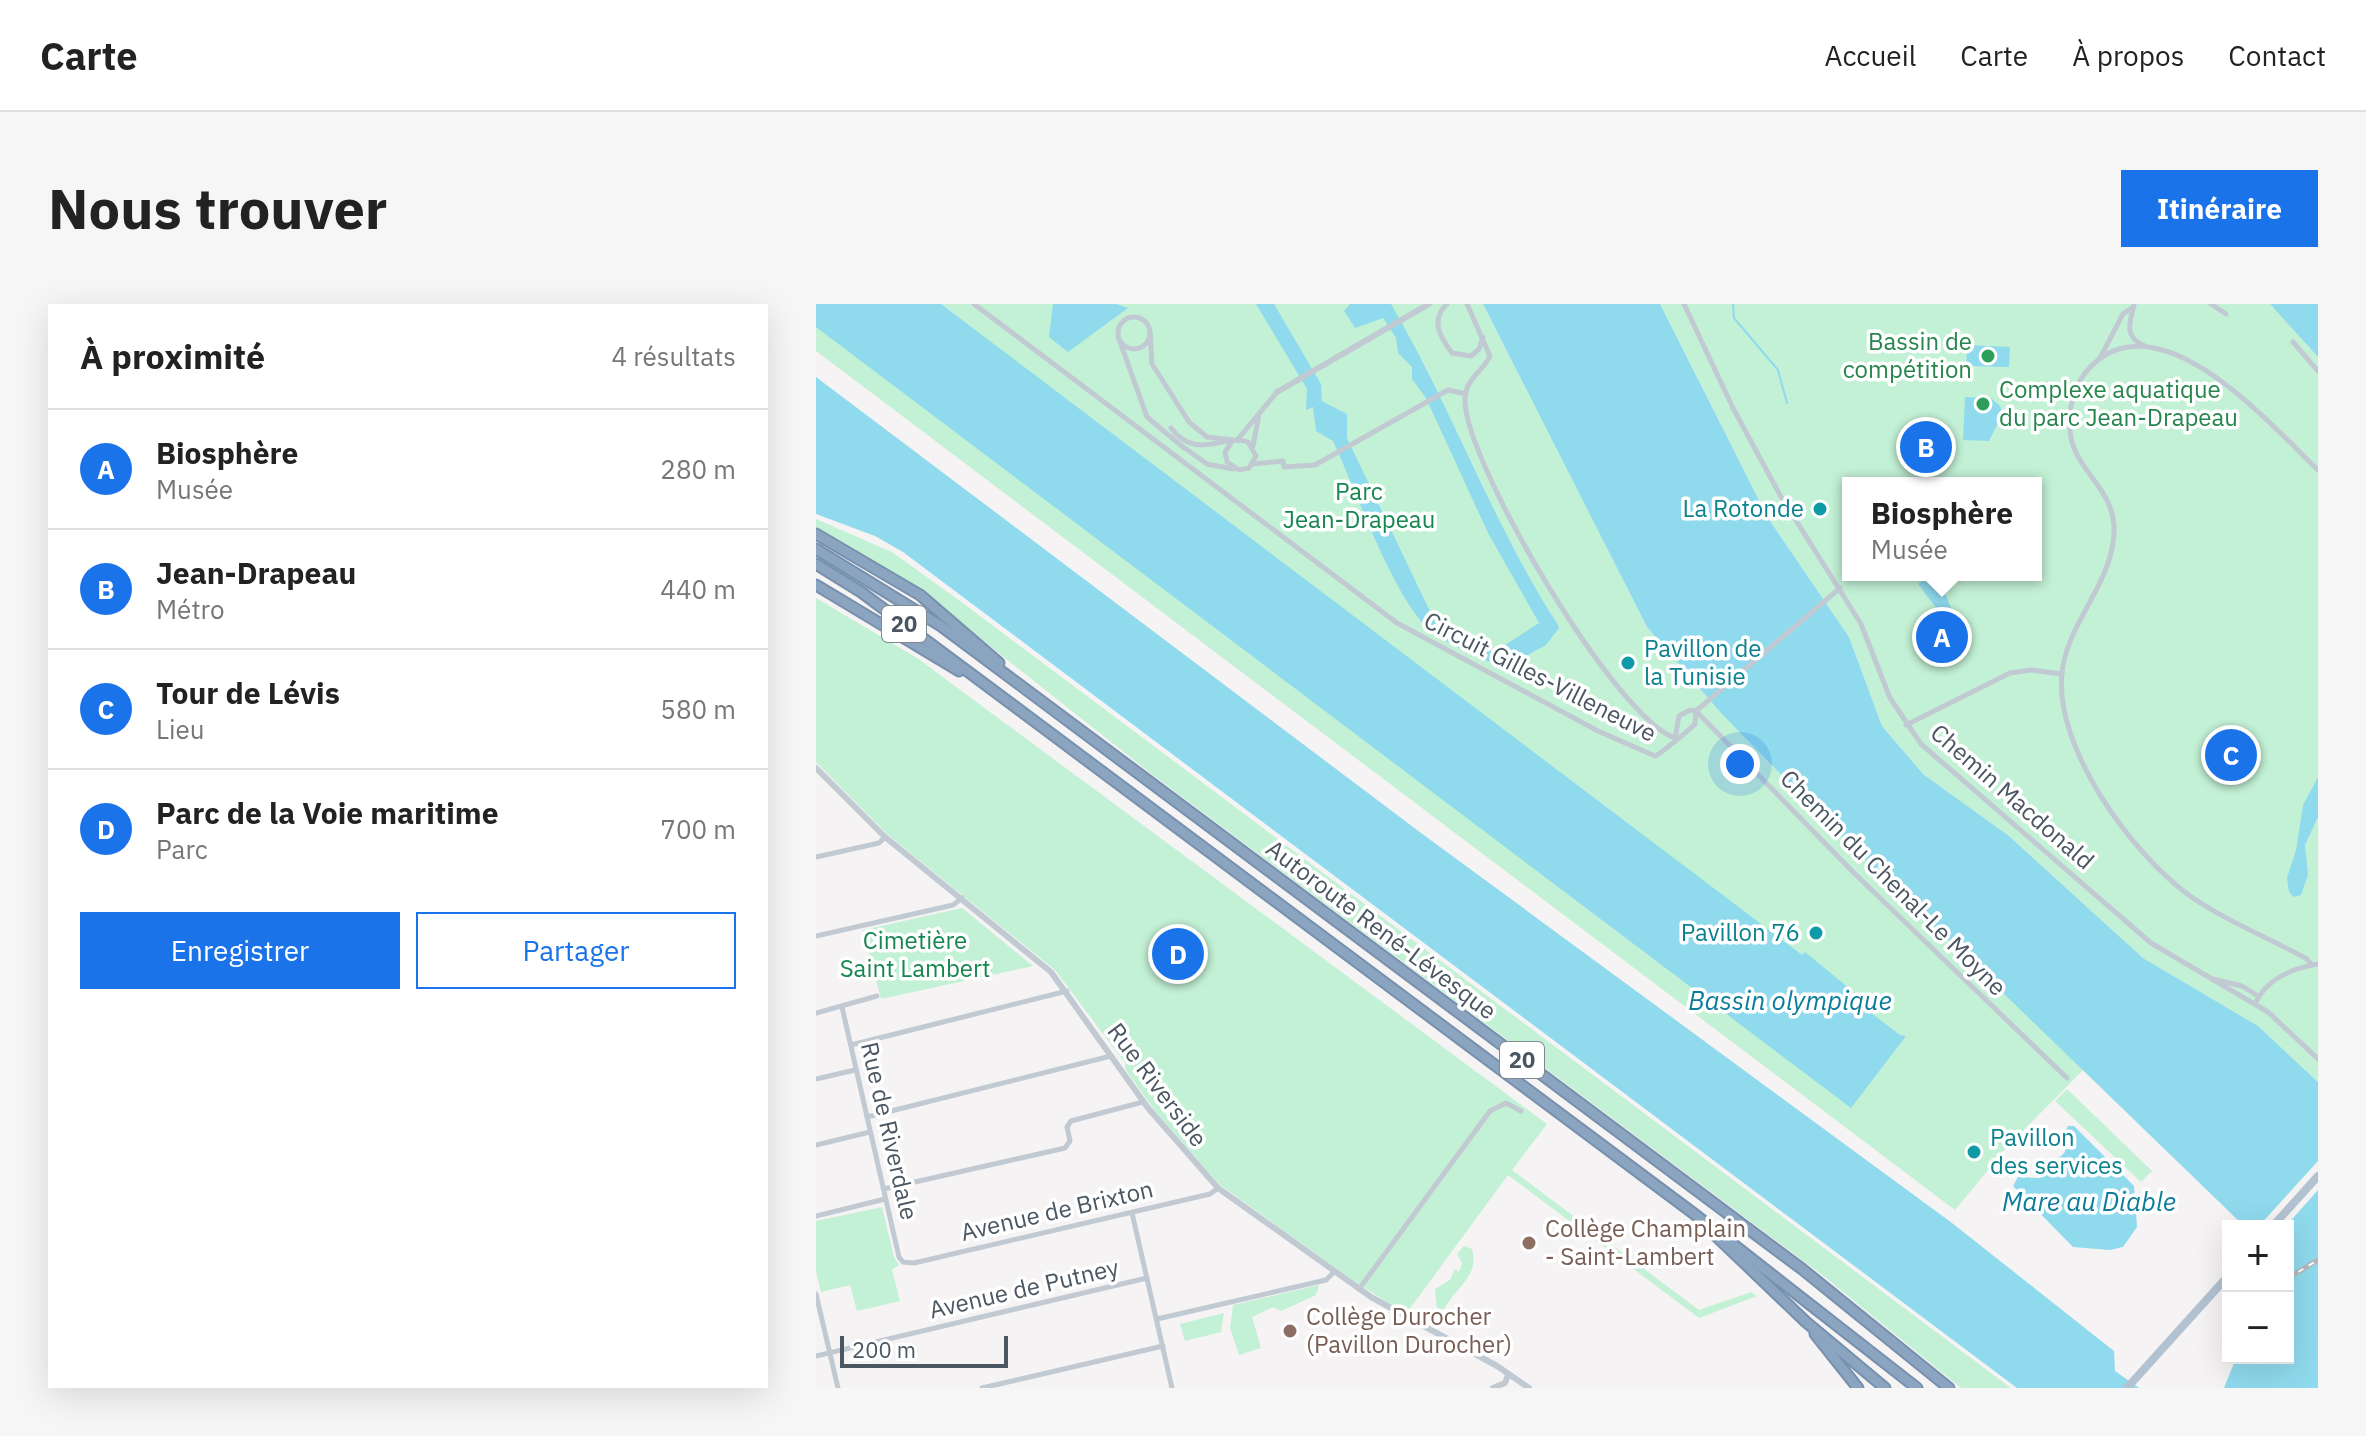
<!DOCTYPE html>
<html lang="fr">
<head>
<meta charset="utf-8">
<style>
	:root { --surface:#fff; --page:#f6f6f6; --text:#222; --muted:#767676; --line:#e0e0e0; --accent:#1a73e8 }
	body { margin:0; font-family:"IBM Plex Sans",sans-serif; background:var(--page); color:var(--text) }
	.controls { position:absolute; right:24px; bottom:24px; display:grid; overflow:hidden; border-radius:0px; box-shadow:0 8px 32px #0002 }
	.controls button { width:72px; height:72px; display:grid; place-items:center; padding:0; border:0; border-bottom:2px solid var(--line); background:var(--surface); color:var(--text); font:40px sans-serif }
	.scale { position:absolute; left:24px; bottom:20px; width:168px; box-sizing:border-box; padding-left:8px; border:4px solid #4a5661; border-top:0; font-size:22px; line-height:28px; white-space:nowrap; color:#4a5661; -webkit-text-stroke:6px #fff; paint-order:stroke }
	.you { position:absolute; left:924px; top:460px; width:28px; height:28px; margin:-20px; border:6px solid #fff; border-radius:50%; background:#1a73e8; box-shadow:0 0 0 12px #1a73e833 }
	.badge { display:grid; place-items:center; width:52px; height:52px; border-radius:50%; background:var(--accent); color:#fff; font-size:26px; font-weight:700 }
	.pin { position:absolute; translate:-50% -50%; border:4px solid #fff; box-shadow:0 2px 8px #0006 }
	.popup { position:absolute; left:1026px; top:173px; width:200px; height:104px; box-sizing:border-box; display:grid; place-content:center; border-radius:0px; background:var(--surface); filter:drop-shadow(0 2px 6px #0005); font-size:26px; white-space:nowrap; color:var(--muted) }
	.popup b { font-size:30px; color:var(--text) }
	.popup::after { content:''; position:absolute; left:50%; top:100%; margin-left:-16px; border:16px solid transparent; border-top-color:var(--surface) }
	.list { margin:0; padding:0; list-style:none }
	h2 { display:flex; justify-content:space-between; align-items:center; height:104px; margin:0; padding:0 32px; font-size:34px }
	h2 small { font-size:26px; font-weight:400; color:var(--muted) }
	.list li { display:grid; grid-template-columns:52px 1fr auto; gap:24px; align-items:center; box-sizing:border-box; height:120px; padding:0 32px; border-top:2px solid var(--line) }
	.list b { display:block; font-size:30px; white-space:nowrap }
	.list p { margin:0; font-size:26px; white-space:nowrap; color:var(--muted) }
	.list em { font-size:26px; font-style:normal; color:var(--muted) }
	.actions { display:flex; gap:16px; padding:24px 32px }
	.actions a { flex:1; padding:18px 0; border:2px solid var(--accent); border-radius:0px; text-align:center; font-size:28px; color:var(--accent) }
	.actions .main { background:var(--accent); color:#fff }
	.map { position:relative; flex:none; width:1502px; height:1084px; overflow:hidden; border-radius:0px }
	header { display:flex; align-items:center; gap:48px; box-sizing:border-box; height:112px; padding:0 40px; background:var(--surface); border-bottom:2px solid var(--line) }
	header strong { font-size:38px }
	nav { display:flex; gap:44px; margin-inline-start:auto; font-size:28px }
	.intro { display:flex; align-items:center; justify-content:space-between; box-sizing:border-box; height:192px; padding:0 48px }
	h1 { margin:0; font-size:56px }
	.button { padding:20px 36px; border-radius:0px; background:var(--accent); color:#fff; font-size:28px; font-weight:700 }
	main { display:flex; gap:48px; padding:0 48px }
	aside { flex:1; background:var(--surface); border-radius:0px; box-shadow:0 8px 32px #0002 }
	.map>svg:first-child { display:block }
	.green { fill:#c3f1d5; fill-rule:evenodd }
	.water { fill:#90daee }
	.pier { fill:#f5f3f3 }
	.lines { fill:none; stroke-linecap:round; stroke-linejoin:round }
	.stream { stroke:#90daee; stroke-width:2 }
	.motorway-casing { stroke:#7690ad; stroke-width:13 }
	.minor { stroke:#c1cad2; stroke-width:5 }
	.tertiary { stroke:#c1cad2; stroke-width:6 }
	.primary { stroke:#b3c2d1; stroke-width:8 }
	.motorway { stroke:#8ba5c1; stroke-width:9 }
	.rail-casing { stroke:#b5b8bd; stroke-width:5 }
	.rail { stroke:#fff; stroke-width:2; stroke-dasharray:6; stroke-linecap:butt }
	.leisure-dot { fill:#2e9e5b; stroke:#fff; stroke-width:3 }
	.culture-dot { fill:#0f9aa8; stroke:#fff; stroke-width:3 }
	.education-dot { fill:#8d6e63; stroke:#fff; stroke-width:3 }
	.labels { text-anchor:middle; stroke-width:7; stroke-linejoin:round; paint-order:stroke }
	.shield { fill:#fff; stroke:#808990; stroke-width:2 }
	.shield-label { font-size:22px; font-weight:bold; fill:#4a5661 }
	.leisure-label { font-size:24px; fill:#27864d; stroke:#fff; text-anchor:end }
	.park-label { font-size:24px; fill:#17864f; stroke:#fff }
	.culture-label { font-size:24px; fill:#0d838f; stroke:#fff; text-anchor:end }
	.street-label { font-size:24px; fill:#4a5661; stroke:#fff }
	.education-label { font-size:24px; fill:#785e54; stroke:#fff; text-anchor:start }
	.water-label { font-size:26px; font-style:italic; fill:#0c7c9b; stroke:#fff }
</style>
</head>
<body>
<header>
<strong>Carte</strong>
<nav><a>Accueil</a><a>Carte</a><a>À propos</a><a>Contact</a></nav>
</header>
<div class="intro"><h1>Nous trouver</h1><a class="button">Itinéraire</a></div>
<main>
<aside>
<h2>À proximité<small>4 résultats</small></h2>
<ul class="list">
<li><span class="badge">A</span><div><b>Biosphère</b><p>Musée</p></div><em>280 m</em></li>
<li><span class="badge">B</span><div><b>Jean-Drapeau</b><p>Métro</p></div><em>440 m</em></li>
<li><span class="badge">C</span><div><b>Tour de Lévis</b><p>Lieu</p></div><em>580 m</em></li>
<li><span class="badge">D</span><div><b>Parc de la Voie maritime</b><p>Parc</p></div><em>700 m</em></li>
</ul>
<div class="actions"><a class="main">Enregistrer</a><a>Partager</a></div>
</aside>
<div class="map">
<svg width="1502" height="1084" viewBox="0 0 1502 1084">
	<rect width="100%" height="100%" fill="#f5f3f3"/>
	<g class="green">
		<path d="M0 0H667L831 323 904 408 1267 766 1191 843 1139 906 0 47Z"/>
		<path d="M844 0H1454L1502 53V778L1442 722 1327 654 1193 532 1107 470 1066 422 1033 333 952 214ZM1032 179H1220V271H1032Z"/>
		<path d="M0 215 76 248 144 297 1195 1084H1145L1010 974 333 468 127 305 65 262 0 227Z"/>
		<path d="M0 294 101 354 731 820 696 866 883 1006 935 988 941 992 883 1014 692 871 590 1010 538 977 403 880 339 807 309 765V759L239 666 72 531 0 458Z"/>
		<path d="M146 604 217 662 65 695 47 626Z"/>
		<path d="M1251 785 1336 867 1325 878 1239 797Z"/>
		<path d="M66 903 78 953 83 961 76 966 84 997 41 1007 34 981 5 988 0 967V917Z"/>
		<path d="M648 942 656 945C664 972 639 984 628 1005L621 1006 619 985 634 976 639 965 643 968 646 959 641 950Z"/>
		<path d="M503 981 500 991 465 1007 457 1003 436 1013 445 1044 423 1051 414 1024 417 1001Z"/>
		<path d="M408 1009 405 1028 369 1037 364 1020Z"/>
	</g>
	<g class="water">
		<path d="M0 0H125L957 629 986 651 989 648 1034 685 1030 690 1084 731 1090 732 1035 804 0 23Z"/>
		<path d="M237 0H300L312 4 252 48 233 33Z"/>
		<path d="M440 0H458L505 80 506 97 531 110V134L620 320 678 348 723 319 672 229 610 94 596 75V63L582 49 580 34 567 14 539 24 528 7 534 0H575C636 104 676 219 742 321L743 324 730 341 688 364C665 354 636 343 616 328 579 299 539 184 517 137L500 127 497 103 490 106 491 85Z"/>
		<path d="M667 0H844L952 214 1033 333 1066 422 1107 470 1193 532 1327 654 1442 722 1502 778V1084H1408L1420 1054H1472V1001L1478 994 1472 970V922H1428L1034 541 904 408 831 323Z"/>
		<path d="M1454 0H1502V53Z"/>
		<path d="M1151 41 1194 43 1193 63 1150 62Z"/>
		<path d="M0 73 605 529 1136 919 1298 1047 1299 1067 1323 1084H1201L87 248 59 232 0 210Z"/>
		<path d="M1149 93 1175 94 1185 103V113L1173 137 1147 136Z"/>
		<path d="M1114 271H1122L1138 312 1130 317 1102 280Z"/>
		<path d="M1502 473V513L1489 541 1492 571 1485 591 1478 593 1473 588 1471 574 1480 546 1487 501Z"/>
		<path d="M1252 822H1258L1318 882 1321 923 1307 943 1294 946 1257 943 1197 882 1202 873 1223 874 1249 848 1248 830Z"/>
	</g>
	<path class="pier" d="M1502 857V886L1470 922H1443Z"/>
	<g class="lines">
		<path class="stream" d="M917 0 918 14 962 66 971 99"/>
		<g class="motorway-casing">
			<g id="motorway">
				<path d="M0 230 104 291 183 359"/>
				<path d="M0 245 125 322 986 965 1133 1084"/>
				<path d="M0 260 45 288 174 384 877 909 1101 1084"/>
				<path d="M0 281 143 367"/>
				<path d="M899 931 990 1018 1069 1084"/>
				<path d="M999 1030 1042 1084"/>
			</g>
		</g>
		<g class="minor">
			<path d="M158 0 581 319 782 427 839 452C843 451 873 426 879 420L880 407"/>
			<path d="M631 0C614 16 624 33 636 49L655 52 663 45 667 33"/>
			<path d="M651 0 674 52C666 69 648 75 649 98 651 161 799 414 859 434"/>
			<path d="M868 0 917 104 964 191 1045 320 1074 394 1105 440 1335 639 1452 708 1502 755"/>
			<path d="M1395 0 1410 10"/>
			<path d="M1318 1C1314 18 1307 33 1329 42"/>
			<circle cx="318" cy="29" r="16"/>
			<path d="M334 29 336 60 373 118 391 133 417 136"/>
			<path d="M303 35 331 113 368 144"/>
			<path d="M1477 38 1502 67"/>
			<path d="M1284 54 1307 10 1317 3"/>
			<path d="M355 124C381 158 408 129 432 138L440 152 433 164 423 166 411 158 409 148 415 139"/>
			<path d="M422 135 461 88"/>
			<path d="M366 142 391 160 417 165"/>
			<path d="M437 142 443 110"/>
			<path d="M437 160 467 157 468 163 499 161 632 86 650 90"/>
			<path d="M880 407 1024 284"/>
			<path d="M881 408 1038 569 1251 774"/>
			<path d="M1090 421 1194 369 1215 366 1246 370"/>
			<path d="M859 434 863 412 874 406 880 407"/>
			<path d="M0 553 63 539 69 533"/>
			<path d="M0 632 137 601 146 594"/>
			<path d="M1496 661 1491 655C1453 634 1410 617 1374 592 1316 550 1238 444 1246 369 1251 317 1300 277 1298 222 1296 182 1256 164 1254 126 1252 99 1260 73 1282 56 1352 2 1456 122 1502 166"/>
			<path d="M1397 675 1426 682 1442 692"/>
			<path d="M1439 700C1450 675 1477 664 1502 660"/>
			<path d="M26 703 83 953 87 958 98 959 394 890 402 884"/>
			<path d="M0 709 61 692"/>
			<path d="M35 741 251 687"/>
			<path d="M0 775 39 766"/>
			<path d="M51 813 295 752"/>
			<path d="M0 841 54 828"/>
			<path d="M68 885 249 844 254 837 251 823 255 817 327 798"/>
			<path d="M316 909 356 1084"/>
			<path d="M0 912 69 895"/>
			<path d="M543 985 674 807 690 799 705 807"/>
			<path d="M0 990 22 1084"/>
			<path d="M341 1015 510 976 518 968"/>
			<path d="M0 1052 331 974"/>
			<path d="M166 1084 347 1042"/>
		</g>
		<g class="tertiary">
			<path d="M461 88 613 0"/>
			<path d="M0 464 69 533 235 668 332 804 402 884 555 993 681 1062 713 1084"/>
			<path d="M677 1084 689 1079 692 1071"/>
		</g>
		<g class="primary">
			<path d="M1457 922 1502 872"/>
			<path d="M1311 1084 1412 972"/>
		</g>
		<use href="#motorway" class="motorway"/>
		<g class="rail-casing">
			<path id="rail" d="M1472 974 1502 956"/>
		</g>
		<use href="#rail" class="rail"/>
	</g>
	<g class="leisure-dot">
		<circle cx="1172" cy="52" r="8"/>
		<circle cx="1167" cy="100" r="8"/>
	</g>
	<g class="culture-dot">
		<circle cx="1004" cy="205" r="8"/>
		<circle cx="812" cy="359" r="8"/>
		<circle cx="1000" cy="629" r="8"/>
		<circle cx="1158" cy="848" r="8"/>
	</g>
	<g class="education-dot">
		<circle cx="713" cy="939" r="8"/>
		<circle cx="474" cy="1027" r="8"/>
	</g>
	<g class="labels">
		<g class="shield">
			<rect x="66" y="302" width="44" height="36" rx="6"/>
			<rect x="684" y="738" width="44" height="36" rx="6"/>
		</g>
		<g class="shield-label">
			<text x="88" y="328">20</text>
			<text x="706" y="764">20</text>
		</g>
		<g class="leisure-label">
			<text x="1156" y="46">Bassin de<tspan x="1156" dy="28">compétition</tspan></text>
			<text x="1183" y="94" text-anchor="start">Complexe aquatique<tspan x="1183" dy="28">du parc Jean-Drapeau</tspan></text>
		</g>
		<g class="park-label">
			<text x="543" y="196">Parc<tspan x="543" dy="28">Jean-Drapeau</tspan></text>
			<text x="99" y="645">Cimetière<tspan x="99" dy="28">Saint Lambert</tspan></text>
		</g>
		<g class="culture-label">
			<text x="988" y="213">La Rotonde</text>
			<text x="828" y="353" text-anchor="start">Pavillon de<tspan x="828" dy="28">la Tunisie</tspan></text>
			<text x="984" y="637">Pavillon 76</text>
			<text x="1174" y="842" text-anchor="start">Pavillon<tspan x="1174" dy="28">des services</tspan></text>
		</g>
		<g class="street-label">
			<text transform="translate(724 373) rotate(27)" y="8">Circuit Gilles-Villeneuve</text>
			<text transform="translate(1196 493) rotate(41)" y="8">Chemin Macdonald</text>
			<text transform="translate(1077 579) rotate(45)" y="8">Chemin du Chenal-Le Moyne</text>
			<text transform="translate(565 626) rotate(37)" y="8">Autoroute René-Lévesque</text>
			<text transform="translate(341 781) rotate(53)" y="8">Rue Riverside</text>
			<text transform="translate(73 827) rotate(77)" y="8">Rue de Riverdale</text>
			<text transform="translate(241 907) rotate(-13)" y="8">Avenue de Brixton</text>
			<text transform="translate(208 985) rotate(-13)" y="8">Avenue de Putney</text>
		</g>
		<g class="education-label">
			<text x="729" y="933">Collège Champlain<tspan x="729" dy="28">- Saint-Lambert</tspan></text>
			<text x="490" y="1021">Collège Durocher<tspan x="490" dy="28">(Pavillon Durocher)</tspan></text>
		</g>
		<g class="water-label">
			<text x="974" y="706">Bassin olympique</text>
			<text x="1273" y="907">Mare au Diable</text>
		</g>
	</g>
</svg>
<div class="controls">
<button>+</button>
<button>−</button>
</div>
<div class="scale">200 m</div>
<div class="you"></div>
<div class="pin badge" style="left:1126px;top:333px">A</div>
<div class="popup"><b>Biosphère</b>Musée</div>
<div class="pin badge" style="left:1110px;top:143px">B</div>
<div class="pin badge" style="left:1415px;top:451px">C</div>
<div class="pin badge" style="left:362px;top:650px">D</div>
</div>
</main>
</body>
</html>
